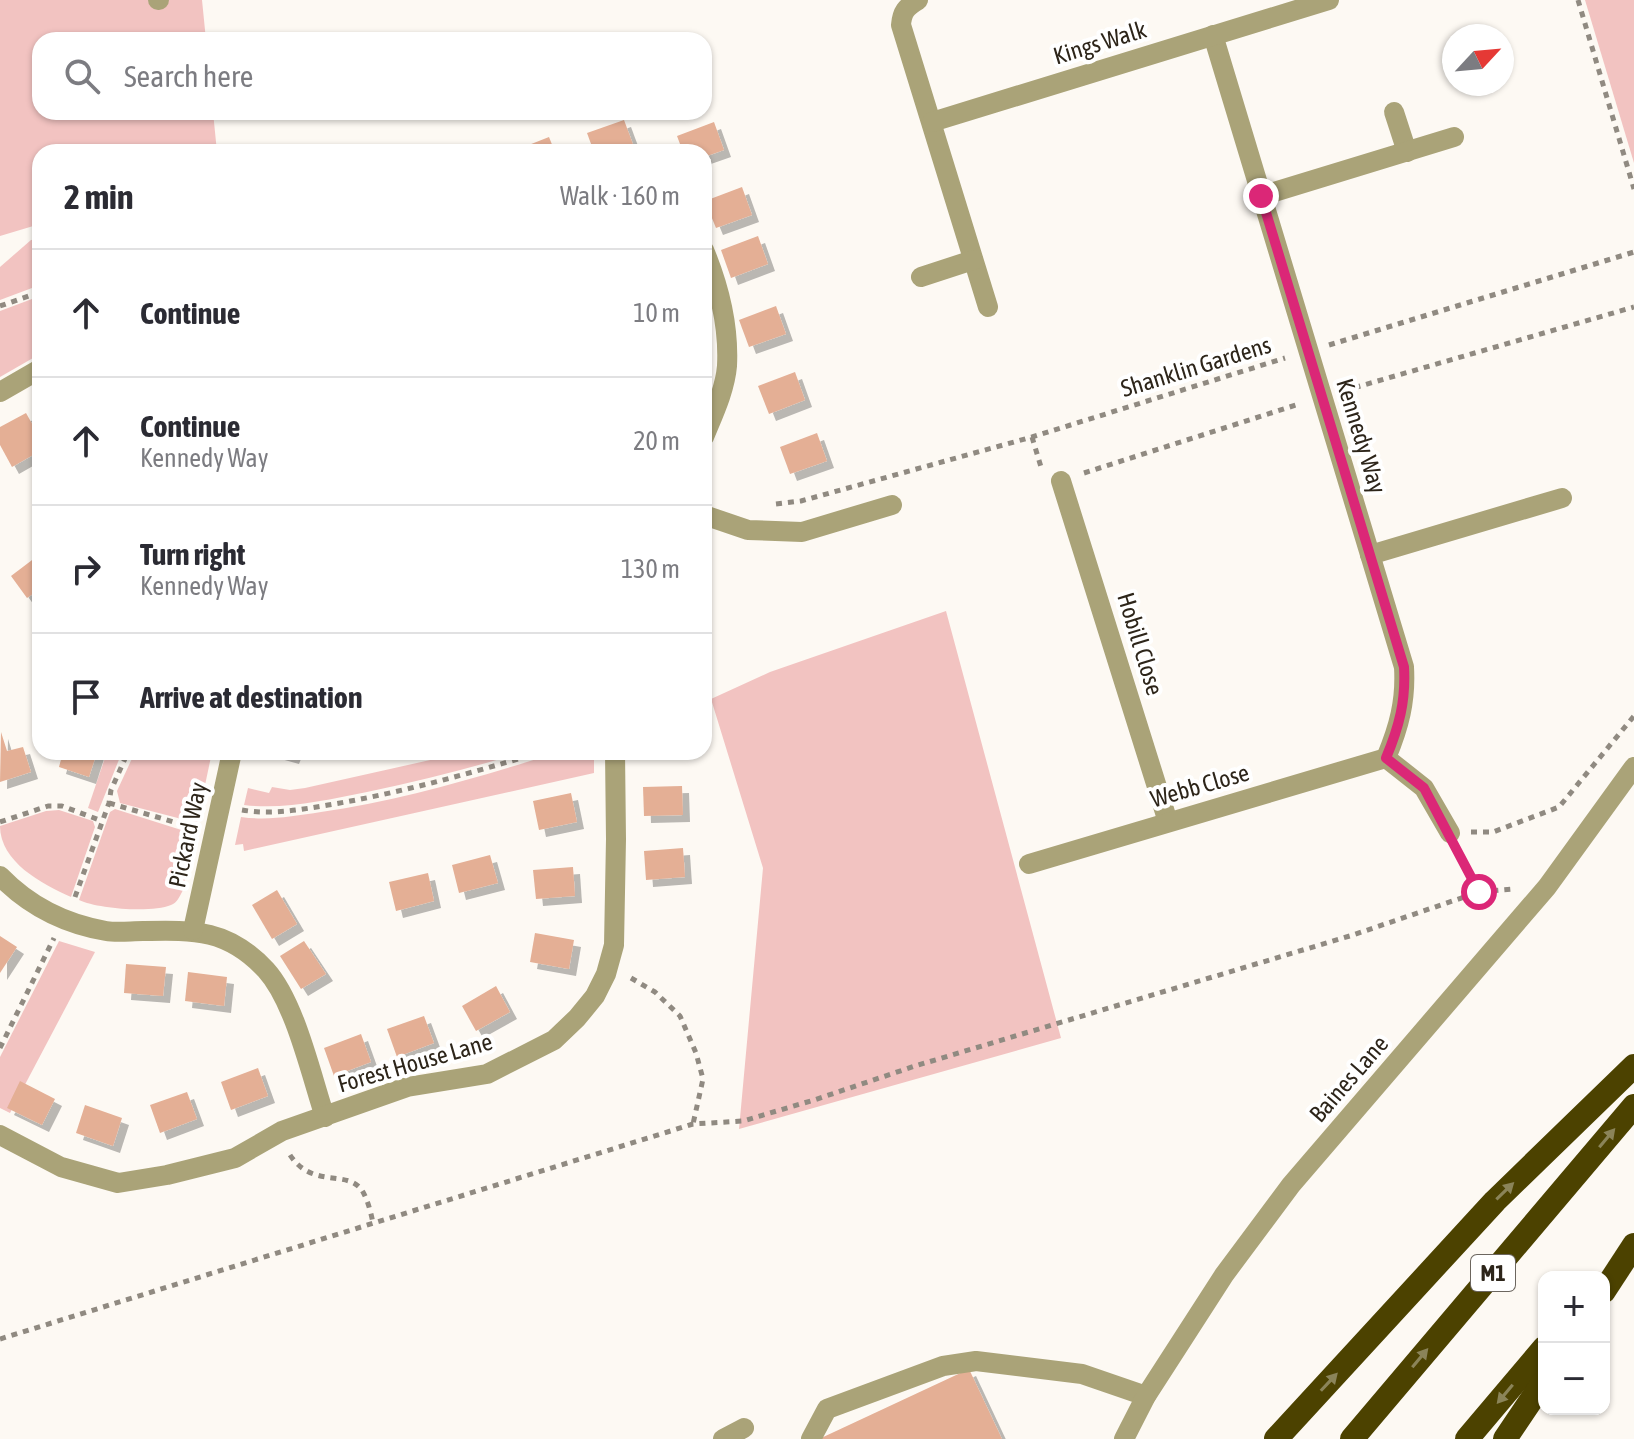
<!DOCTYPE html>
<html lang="en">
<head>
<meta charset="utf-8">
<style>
	:root { --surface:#fff; --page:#f7f7f7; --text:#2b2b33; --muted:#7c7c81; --line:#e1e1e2 }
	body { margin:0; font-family:"Asap Condensed",sans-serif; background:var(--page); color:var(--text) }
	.controls { position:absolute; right:24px; bottom:24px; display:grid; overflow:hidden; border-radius:16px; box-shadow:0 2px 6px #0004 }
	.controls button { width:72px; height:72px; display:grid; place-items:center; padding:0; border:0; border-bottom:2px solid var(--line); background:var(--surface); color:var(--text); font:40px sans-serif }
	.compass { position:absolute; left:1442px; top:24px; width:72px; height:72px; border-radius:50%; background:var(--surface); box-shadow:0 2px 6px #0004; rotate:64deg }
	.stop { position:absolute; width:24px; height:24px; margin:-18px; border:6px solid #db2777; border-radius:50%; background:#fff }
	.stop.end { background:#db2777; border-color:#fff; box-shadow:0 2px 8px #0008 }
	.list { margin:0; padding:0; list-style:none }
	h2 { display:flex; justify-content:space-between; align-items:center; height:104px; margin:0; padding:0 32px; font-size:34px }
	h2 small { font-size:26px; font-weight:400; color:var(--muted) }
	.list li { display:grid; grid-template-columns:52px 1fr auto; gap:24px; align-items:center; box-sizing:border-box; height:128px; padding:0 32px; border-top:2px solid var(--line) }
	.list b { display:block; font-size:30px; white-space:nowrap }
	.list p { margin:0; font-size:26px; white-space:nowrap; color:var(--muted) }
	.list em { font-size:26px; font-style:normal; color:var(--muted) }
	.icon { flex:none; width:44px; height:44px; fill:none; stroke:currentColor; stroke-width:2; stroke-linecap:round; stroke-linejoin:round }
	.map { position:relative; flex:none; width:1634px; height:1439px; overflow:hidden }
	.search { position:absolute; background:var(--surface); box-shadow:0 2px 6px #0004; left:32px; top:32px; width:680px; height:88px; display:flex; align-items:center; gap:20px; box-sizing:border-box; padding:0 28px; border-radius:24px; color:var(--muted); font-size:30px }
	.panel { position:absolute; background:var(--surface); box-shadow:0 2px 6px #0004; left:32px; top:144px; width:680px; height:616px; border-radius:24px }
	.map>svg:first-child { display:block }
	.green { fill:#f2c3c1 }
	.building { fill:#e4af95; filter:url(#shadow) }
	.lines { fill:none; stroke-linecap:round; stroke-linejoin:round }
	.path { stroke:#908a81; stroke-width:5; stroke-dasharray:6 6; stroke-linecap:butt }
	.minor { stroke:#aaa378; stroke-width:20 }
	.highway { stroke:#4c4200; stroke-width:24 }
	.oneway { fill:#8b8459 }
	.route { stroke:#db2777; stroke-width:10 }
	.labels { text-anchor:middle; stroke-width:8; stroke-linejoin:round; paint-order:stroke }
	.shield { fill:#fff; stroke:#6c665f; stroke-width:2 }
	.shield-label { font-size:22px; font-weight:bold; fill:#2d251a }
	.street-label { font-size:24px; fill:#2d251a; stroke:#fff }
</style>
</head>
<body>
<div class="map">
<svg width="1634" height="1439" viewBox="0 0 1634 1439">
	<defs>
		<filter id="shadow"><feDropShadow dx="7" dy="7" stdDeviation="0" flood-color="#0004"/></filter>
	</defs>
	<rect width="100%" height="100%" fill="#fdf9f3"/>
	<g class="green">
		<path d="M0 0H202L206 40H40V112H213L217 152H40V224L0 236Z"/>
		<path d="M1585 0H1634V163Z"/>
		<path d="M40 239V285L0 300V267L31 240Z"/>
		<path d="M40 296V354L0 377V311Z"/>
		<path d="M946 611 1061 1038 739 1129 763 868 711 699 770 672Z"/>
		<path d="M107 752H122L98 812 88 808Z"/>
		<path d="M135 752H212L197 823 120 803 117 791Z"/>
		<path d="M466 752H523C472 768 420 781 367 792 326 800 285 810 244 805L248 788 269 793 272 787 290 790 305 788Z"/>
		<path d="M559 752H594V773L244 851 243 844 235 845 241 817C268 821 294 816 321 812 402 800 480 777 559 752Z"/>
		<path d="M115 809 194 834 183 890C180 896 177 903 171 905 152 913 98 909 79 900L110 812Z"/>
		<path d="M59 810 93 821 95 827 71 897C42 884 0 862 0 826L46 811Z"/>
		<path d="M59 941 95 952 10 1113 0 1108V1057Z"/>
	</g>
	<g class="building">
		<path d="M624 120 634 147 621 152H594L587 133Z"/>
		<path d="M714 122 724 150 704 157V152H683L677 136Z"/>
		<path d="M549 137 555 152H511Z"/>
		<path d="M742 187 752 215 716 228 705 201Z"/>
		<path d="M758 236 768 264 731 278 721 250Z"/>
		<path d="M776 306 786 334 749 347 739 320Z"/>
		<path d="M795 372 805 400 769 414 758 386Z"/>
		<path d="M26 413 40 438V451L12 467 0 445V427Z"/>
		<path d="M817 433 827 461 790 474 780 447Z"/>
		<path d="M40 554V589L27 598 11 576Z"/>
		<path d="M1 732 7 751 23 747 31 772 0 782Z"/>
		<path d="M63 752H97L89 777 59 767Z"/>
		<path d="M274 752H294L292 757Z"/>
		<path d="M682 786 683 815 644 816 643 787Z"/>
		<path d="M571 793 577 822 539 830 533 801Z"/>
		<path d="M683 848 685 877 646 880 644 851Z"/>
		<path d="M490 855 498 883 459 893 452 865Z"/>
		<path d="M573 867 575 896 536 899 533 870Z"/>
		<path d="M428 873 434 901 396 911 389 882Z"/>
		<path d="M277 890 297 924 272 939 252 905Z"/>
		<path d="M535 933 574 940 569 969 530 962Z"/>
		<path d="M0 936 17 947 0 973Z"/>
		<path d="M304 941 326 974 301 989 280 956Z"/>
		<path d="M126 964 166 967 163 996 124 993Z"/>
		<path d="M188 972 227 977 224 1006 185 1001Z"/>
		<path d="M496 986 510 1012 476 1031 462 1006Z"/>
		<path d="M424 1016 434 1043 397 1057 387 1029Z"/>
		<path d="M361 1034 371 1062 334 1076 324 1048Z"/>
		<path d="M258 1068 268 1096 231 1110 221 1082Z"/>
		<path d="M20 1081 55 1099 42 1125 7 1108Z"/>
		<path d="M187 1092 197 1119 160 1133 150 1105Z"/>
		<path d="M85 1105 122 1118 113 1146 76 1133Z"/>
		<path d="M969 1369 1002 1439H819Z"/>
	</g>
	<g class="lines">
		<g class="path">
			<path d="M1578 0 1634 189"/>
			<path d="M173 152H183"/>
			<path d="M0 306 40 292"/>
			<path d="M1329 345 1634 252"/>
			<path d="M1343 391 1634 307"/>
			<path d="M1032 437 1041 467"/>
			<path d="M1084 473 1299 404"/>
			<path d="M776 504 801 501 1032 437 1285 358"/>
			<path d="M109 803 191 827"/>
			<path d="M242 810C271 815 299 810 328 805 401 793 471 773 542 752"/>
			<path d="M0 822 48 806H62L102 821"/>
			<path d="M1471 832H1493L1559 807 1634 716"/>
			<path d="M1460 852 1479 892"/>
			<path d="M75 897 109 803 111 790 128 752"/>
			<path d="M631 978 655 992 680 1016 696 1053 703 1079 693 1124"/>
			<path d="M0 1048 54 938"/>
			<path d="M290 1155C313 1190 349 1168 363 1192 368 1201 371 1213 373 1223"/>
			<path d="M0 1339 693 1124 743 1121 814 1100 915 1066 1353 935 1479 892 1514 889"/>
		</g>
		<g class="minor">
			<path d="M158 0H159"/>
			<path d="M918 0C906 7 902 12 901 25L988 307"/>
			<path d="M1213 35 1404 667C1406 701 1399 727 1386 758L1424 788 1450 833"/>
			<path d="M1394 112 1407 152"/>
			<path d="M932 122 1329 0"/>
			<path d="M1261 196 1454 137"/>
			<path d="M704 250C719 286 729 326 727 366 725 390 713 415 704 437"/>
			<path d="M921 277 973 260"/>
			<path d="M0 392 40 369"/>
			<path d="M1061 481 1168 822"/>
			<path d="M704 515 748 530 802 532 892 505"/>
			<path d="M1370 555 1562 498"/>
			<path d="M1029 864 1386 758"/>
			<path d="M0 876C29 906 65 924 106 931 118 933 131 931 143 931 194 930 228 929 266 970 295 1002 311 1075 325 1117"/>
			<path d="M193 930 232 752"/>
			<path d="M0 1135 61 1167 118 1183 167 1175 235 1158 282 1131 407 1087 487 1074 554 1040 577 1018 595 996 606 974 614 945 616 839 615 752"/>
			<path d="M723 1439 744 1428"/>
			<path d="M811 1439 827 1409 943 1366 976 1361 1082 1374 1146 1396"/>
			<path d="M1124 1439 1146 1396 1224 1275 1291 1185 1547 887 1634 767"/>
		</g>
		<g class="highway">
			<path d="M1604 1291 1634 1245"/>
			<path d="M1276 1439 1495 1201 1634 1066"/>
			<path d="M1352 1439 1634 1106"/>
			<path d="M1467 1439 1544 1348"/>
			<path d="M1505 1439 1544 1381"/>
		</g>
	</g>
	<defs><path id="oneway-solid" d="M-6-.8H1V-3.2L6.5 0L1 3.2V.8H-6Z" transform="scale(2)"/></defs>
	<g class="oneway">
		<use href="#oneway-solid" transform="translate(1607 1138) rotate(-50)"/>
		<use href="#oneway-solid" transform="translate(1505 1191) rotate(-44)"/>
		<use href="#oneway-solid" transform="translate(1420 1358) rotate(-50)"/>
		<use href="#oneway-solid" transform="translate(1329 1382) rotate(-47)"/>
		<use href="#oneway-solid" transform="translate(1505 1394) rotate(130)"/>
	</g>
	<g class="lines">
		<path class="route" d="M1261 196 1404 667C1406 701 1399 727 1386 758L1424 788 1479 892"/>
	</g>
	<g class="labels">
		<rect class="shield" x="1471" y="1255" width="44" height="36" rx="6"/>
		<g class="shield-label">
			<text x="1493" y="1281">M1</text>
		</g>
		<g class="street-label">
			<text transform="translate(1100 43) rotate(-17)" y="8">Kings Walk</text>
			<text transform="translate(1196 367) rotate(-17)" y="8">Shanklin Gardens</text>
			<text transform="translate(1361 436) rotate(73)" y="8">Kennedy Way</text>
			<text transform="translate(1140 644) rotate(73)" y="8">Hobill Close</text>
			<text transform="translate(1200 786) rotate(-16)" y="8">Webb Close</text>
			<text transform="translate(188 835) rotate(-78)" y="8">Pickard Way</text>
			<text transform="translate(415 1063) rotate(-16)" y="8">Forest House Lane</text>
			<text transform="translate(1349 1079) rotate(-49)" y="8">Baines Lane</text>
		</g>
	</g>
</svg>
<div class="controls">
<button>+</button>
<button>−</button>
</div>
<svg class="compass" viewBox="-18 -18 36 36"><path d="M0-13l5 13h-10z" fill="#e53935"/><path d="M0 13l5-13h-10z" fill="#7c7c81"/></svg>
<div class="stop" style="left:1479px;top:892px"></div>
<div class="stop end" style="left:1261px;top:196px"></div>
<div class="search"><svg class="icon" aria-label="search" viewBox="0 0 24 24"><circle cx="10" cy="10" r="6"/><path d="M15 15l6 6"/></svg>Search here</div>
<section class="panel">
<h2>2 min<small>Walk · 160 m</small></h2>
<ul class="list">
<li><svg class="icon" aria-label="ahead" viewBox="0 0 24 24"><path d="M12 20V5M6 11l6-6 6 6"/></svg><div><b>Continue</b></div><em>10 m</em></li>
<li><svg class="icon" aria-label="ahead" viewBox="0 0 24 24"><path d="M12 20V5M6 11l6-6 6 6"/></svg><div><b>Continue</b><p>Kennedy Way</p></div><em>20 m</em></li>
<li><svg class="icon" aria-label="right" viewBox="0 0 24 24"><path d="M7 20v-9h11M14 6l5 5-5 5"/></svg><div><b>Turn right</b><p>Kennedy Way</p></div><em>130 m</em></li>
<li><svg class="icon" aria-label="arrive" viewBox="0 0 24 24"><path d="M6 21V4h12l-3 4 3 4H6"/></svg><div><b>Arrive at destination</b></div></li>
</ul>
</section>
</div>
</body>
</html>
